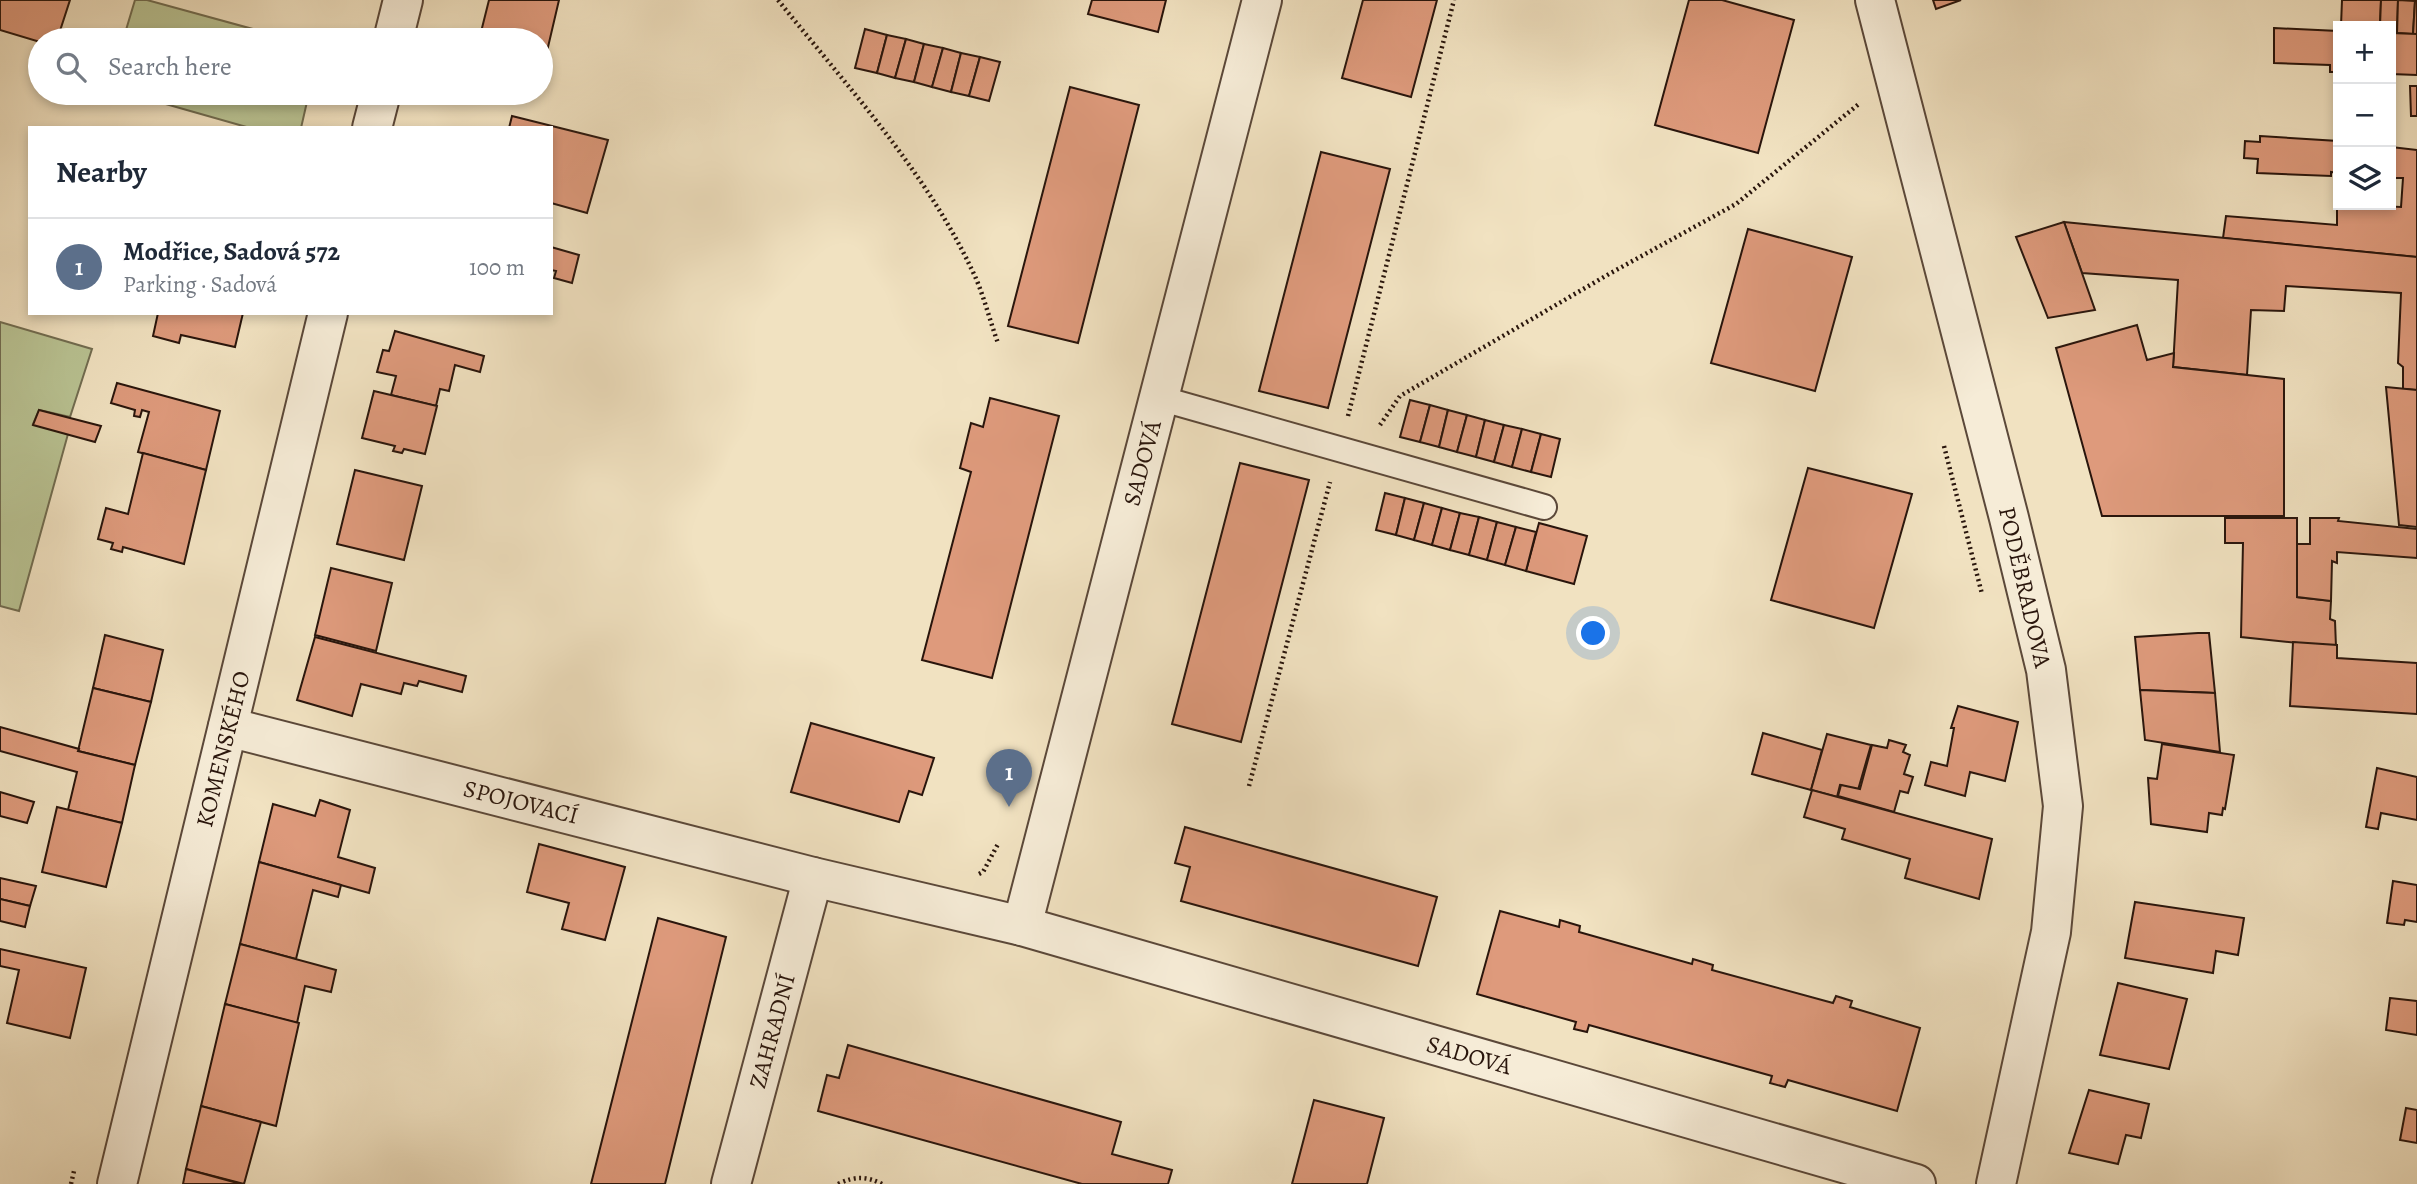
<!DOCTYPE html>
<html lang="en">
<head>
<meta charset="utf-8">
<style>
	:root { --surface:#fff; --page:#f2f2f3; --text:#1f2937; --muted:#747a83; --line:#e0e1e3; --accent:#111827 }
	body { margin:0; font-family:Alegreya,serif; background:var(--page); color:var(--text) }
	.controls { position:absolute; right:21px; top:21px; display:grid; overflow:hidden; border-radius:0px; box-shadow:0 4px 10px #0003 }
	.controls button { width:63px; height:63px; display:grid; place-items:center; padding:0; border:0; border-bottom:2px solid var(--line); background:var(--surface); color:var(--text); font:35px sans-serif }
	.you { position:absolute; left:1594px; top:634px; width:24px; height:24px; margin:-18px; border:5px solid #fff; border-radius:50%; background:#1a73e8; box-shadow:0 0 0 10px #1a73e833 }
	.badge { display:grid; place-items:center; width:46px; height:46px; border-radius:50%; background:var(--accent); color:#fff; font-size:23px; font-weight:700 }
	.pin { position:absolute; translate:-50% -58px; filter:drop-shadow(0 2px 4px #0008) }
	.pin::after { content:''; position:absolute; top:37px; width:24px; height:21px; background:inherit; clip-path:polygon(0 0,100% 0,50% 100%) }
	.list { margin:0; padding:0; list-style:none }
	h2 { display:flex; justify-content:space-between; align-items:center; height:91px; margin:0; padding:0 28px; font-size:30px }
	h2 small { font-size:23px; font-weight:400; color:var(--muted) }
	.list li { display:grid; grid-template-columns:46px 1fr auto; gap:21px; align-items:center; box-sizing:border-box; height:98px; padding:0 28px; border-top:2px solid var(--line) }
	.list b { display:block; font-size:26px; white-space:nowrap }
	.list p { margin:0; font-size:23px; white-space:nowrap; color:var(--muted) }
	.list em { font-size:23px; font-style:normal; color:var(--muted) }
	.icon { flex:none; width:38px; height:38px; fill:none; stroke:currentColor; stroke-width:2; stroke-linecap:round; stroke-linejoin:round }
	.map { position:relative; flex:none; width:2417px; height:1184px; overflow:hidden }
	.search { position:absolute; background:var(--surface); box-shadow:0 4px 10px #0003; left:28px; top:28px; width:525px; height:77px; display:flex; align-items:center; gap:18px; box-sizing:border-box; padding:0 24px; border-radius:38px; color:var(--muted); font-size:26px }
	.panel { position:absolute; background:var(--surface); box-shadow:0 4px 10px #0003; left:28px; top:126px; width:525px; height:189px; border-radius:0px }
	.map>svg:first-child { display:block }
	.green { fill:#b9c393; stroke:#716c50; stroke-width:2 }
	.building { fill:#de9a7c; stroke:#29150c; stroke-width:2 }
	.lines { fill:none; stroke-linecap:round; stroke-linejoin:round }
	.service-casing { stroke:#5b4839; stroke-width:28 }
	.minor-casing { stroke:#5b4839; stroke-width:42 }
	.path { stroke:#29150c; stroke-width:4.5; stroke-dasharray:2 3.5; stroke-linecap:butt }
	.service { stroke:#f6ecd7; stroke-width:24 }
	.minor { stroke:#f6ecd7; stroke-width:38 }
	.labels { text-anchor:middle; stroke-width:6; stroke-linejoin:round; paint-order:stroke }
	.street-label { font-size:24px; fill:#29150c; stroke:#f6ecd7 }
</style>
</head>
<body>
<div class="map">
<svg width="2417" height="1184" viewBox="0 0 2417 1184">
	<rect width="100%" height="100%" fill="#f1e2c1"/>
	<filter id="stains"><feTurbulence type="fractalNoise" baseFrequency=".00286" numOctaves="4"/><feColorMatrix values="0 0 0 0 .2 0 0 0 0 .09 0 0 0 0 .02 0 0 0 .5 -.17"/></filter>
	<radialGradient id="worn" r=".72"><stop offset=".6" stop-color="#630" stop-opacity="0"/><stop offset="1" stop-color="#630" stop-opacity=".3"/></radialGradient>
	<g class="green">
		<path d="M135 0H147L293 40H123Z"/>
		<path d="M127 93H309L301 128H250Z"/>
		<path d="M0 322 92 349 70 417 39 410 33 424 68 434 19 611 0 606Z"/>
	</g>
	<g class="building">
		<path d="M0 0H70L57 40 40 42 0 30Z"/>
		<path d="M489 0H559L541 77V40H479Z"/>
		<path d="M1092 0H1166L1158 32 1088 14Z"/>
		<path d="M1363 0H1437L1411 97 1342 78Z"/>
		<path d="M1689 0H1722L1794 20 1758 153 1655 125Z"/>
		<path d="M1933 0H1961L1936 9Z"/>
		<path d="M2342 0H2381L2380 26H2341Z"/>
		<path d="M2381 0H2398L2397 33H2391V26H2380Z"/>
		<path d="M2398 0 2415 1 2413 34 2397 33Z"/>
		<path d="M2415 1H2417V34H2413Z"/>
		<path d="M2274 28 2338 31V72H2330V65L2274 63Z"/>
		<path d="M865 29 887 35 877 73 855 68Z"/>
		<path d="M2391 33 2417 34V75L2391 74Z"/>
		<path d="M887 35 906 39 895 78 877 73Z"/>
		<path d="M906 39 924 44 914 82 895 78Z"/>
		<path d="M924 44 943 48 932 87 914 82Z"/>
		<path d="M943 48 961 53 951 92 932 87Z"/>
		<path d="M961 53 980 57 969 96 951 92Z"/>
		<path d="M980 57 1000 62 989 101 969 96Z"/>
		<path d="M2410 86H2417V116H2411Z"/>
		<path d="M1070 87 1139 105 1078 343 1008 326Z"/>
		<path d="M512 116 608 140 587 213 551 203V128H509Z"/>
		<path d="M2260 136 2338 141V173L2331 172V176L2257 173 2258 159 2244 158 2245 141 2260 142Z"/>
		<path d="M2391 147 2417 150V257L2223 238 2226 216 2337 225V204L2401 207 2403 178H2391Z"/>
		<path d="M1321 152 1390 169 1328 408 1259 391Z"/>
		<path d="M2064 222 2417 257V390L2403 389V367L2398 363 2401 293 2286 286 2284 311 2251 310 2247 375 2173 367 2178 280 2082 273Z"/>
		<path d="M2064 222 2095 310 2048 318 2016 237Z"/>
		<path d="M1748 229 1852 257 1815 391 1711 363Z"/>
		<path d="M551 247 579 255 572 283 554 278 556 271 551 270Z"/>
		<path d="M158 313H243L235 347 181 335 179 343 153 336Z"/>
		<path d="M2137 325 2147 360 2174 353 2173 367 2284 379V516H2102L2056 348Z"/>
		<path d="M395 331 484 356 480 372 455 365 449 391 440 389 436 406 391 395 396 376 377 372 383 350 389 351Z"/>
		<path d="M117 383 220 411 206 470 138 452 149 412 142 410 140 417 134 416 135 410 111 403Z"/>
		<path d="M2386 387 2417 390V527L2399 525Z"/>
		<path d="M374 391 437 406 425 454 404 449 402 453 393 451 395 446 362 438Z"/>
		<path d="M990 398 1059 416 992 678 922 660 971 472 960 468 971 423 983 427Z"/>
		<path d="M1410 400 1430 405 1420 442 1400 437Z"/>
		<path d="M1430 405 1448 410 1439 447 1420 442Z"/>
		<path d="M39 410 101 426 95 442 33 425Z"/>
		<path d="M1448 410 1467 415 1457 452 1439 447Z"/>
		<path d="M1467 415 1485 420 1476 457 1457 452Z"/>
		<path d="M1485 420 1504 425 1494 462 1476 457Z"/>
		<path d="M1504 425 1522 429 1512 467 1494 462Z"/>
		<path d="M1522 429 1541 434 1531 472 1512 467Z"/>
		<path d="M1541 434 1560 439 1551 477 1531 472Z"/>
		<path d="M143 453 206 470 184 564 123 547 122 552 111 549 113 543 98 539 106 508 128 514Z"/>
		<path d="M1240 463 1309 480 1241 742 1172 724Z"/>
		<path d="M1808 468 1912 494 1874 628 1771 600Z"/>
		<path d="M355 470 422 486 404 560 337 544Z"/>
		<path d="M1385 493 1405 498 1396 535 1376 530Z"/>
		<path d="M1405 498 1424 503 1414 540 1396 535Z"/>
		<path d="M1424 503 1442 508 1432 545 1414 540Z"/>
		<path d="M1442 508 1460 513 1450 550 1432 545Z"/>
		<path d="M1460 513 1479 517 1469 555 1450 550Z"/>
		<path d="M1479 517 1497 522 1487 560 1469 555Z"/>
		<path d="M2225 518H2297V597L2331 601 2330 619 2335 621 2336 647 2241 637 2243 543H2225Z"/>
		<path d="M2310 518H2339L2338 521 2417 529V558L2337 552V563L2332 561 2331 601 2297 597V544H2310Z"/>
		<path d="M1497 522 1516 527 1505 565 1487 560Z"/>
		<path d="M1539 523 1587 536 1574 584 1526 571Z"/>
		<path d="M1516 527 1536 532 1526 571 1505 565Z"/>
		<path d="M331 568 392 583 376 651 315 635Z"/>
		<path d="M2198 633H2209L2215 693 2140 690 2135 637Z"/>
		<path d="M105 635 163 650 151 702 93 688Z"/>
		<path d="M315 637 466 676 462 692 419 681 417 686 404 683 401 694 361 684 352 716 297 700Z"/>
		<path d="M2293 642 2337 645V658L2417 663V714L2290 706Z"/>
		<path d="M93 688 151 702 135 765 78 751Z"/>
		<path d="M2140 690 2215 693 2220 752 2145 740Z"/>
		<path d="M1958 706 2018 722 2005 781 1970 772 1965 796 1925 785 1931 762 1947 766 1954 728H1951Z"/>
		<path d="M811 723 934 758 922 795 909 791 899 822 791 792Z"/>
		<path d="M0 727 79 749 78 751 135 765 122 823 68 810 77 772 0 751Z"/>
		<path d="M1763 733 1822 750 1811 790 1752 774Z"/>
		<path d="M1827 734 1871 745 1858 790 1840 785 1837 797 1811 790Z"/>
		<path d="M1889 740 1906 745 1903 752 1910 755 1904 774 1913 777 1908 793 1900 791 1894 812 1838 796 1841 785 1860 789 1872 745 1887 748Z"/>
		<path d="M2162 744 2234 755 2225 809 2223 808 2222 815 2209 813 2207 832 2151 824 2148 778 2157 779Z"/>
		<path d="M2377 768 2417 777V820L2381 813 2378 829 2366 827Z"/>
		<path d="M1812 790 1992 839 1979 899 1905 878 1910 859 1842 839 1845 829 1804 817Z"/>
		<path d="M0 792 34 802 27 823 0 816Z"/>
		<path d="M320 800 350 810 338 857 375 868 369 893 259 862 273 804 315 816Z"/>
		<path d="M57 807 122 823 106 887 42 872Z"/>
		<path d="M1185 827 1437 897 1418 966 1181 901 1190 867 1175 863Z"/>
		<path d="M539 844 625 867 605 940 562 929 569 903 527 892Z"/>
		<path d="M259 862 341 885 338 897 313 890 296 959 240 944Z"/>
		<path d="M0 878 36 886 30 906 0 899Z"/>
		<path d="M2393 881 2417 885V922L2405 920 2404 925 2387 923Z"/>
		<path d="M0 899 30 906 25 927 0 921Z"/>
		<path d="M2135 902 2244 918 2238 955 2216 951 2213 973 2125 958Z"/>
		<path d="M1500 911 1559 927 1560 920 1580 926 1579 932 1692 964 1693 959 1713 965 1712 970 1833 1003 1836 996 1852 1001 1850 1007 1920 1028 1897 1111 1788 1080 1785 1087 1770 1083 1772 1076 1589 1025 1587 1032 1574 1029 1576 1022 1477 994Z"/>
		<path d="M658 918 726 937 665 1184H591Z"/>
		<path d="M240 944 336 970 331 992 305 986 297 1023 225 1004Z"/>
		<path d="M0 949 86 968 70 1038 7 1023 19 970 0 966Z"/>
		<path d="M2118 983 2187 999 2169 1069 2100 1055Z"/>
		<path d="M2390 998 2417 1001V1035L2386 1030Z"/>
		<path d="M225 1004 299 1023 276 1126 201 1106Z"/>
		<path d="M848 1045 1121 1122 1112 1154 1172 1170 1168 1184H1082L818 1111 827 1075 839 1078Z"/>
		<path d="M2089 1090 2149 1104 2141 1138 2126 1135 2118 1164 2069 1153Z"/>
		<path d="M1314 1100 1384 1118 1367 1184H1292Z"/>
		<path d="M201 1106 261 1122 244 1184 186 1169Z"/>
		<path d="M2406 1108 2417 1110V1143L2400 1140Z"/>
		<path d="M186 1169 241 1184H183Z"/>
	</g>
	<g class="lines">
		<g class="service-casing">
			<path id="service" d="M1159 398 1544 507"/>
		</g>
		<g class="minor-casing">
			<g id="minor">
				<path d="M1875 0 2009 518 2046 670 2063 806 2051 932 1996 1184"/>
				<path d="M393 40 403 0"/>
				<path d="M372 128 381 93"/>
				<path d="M228 727 813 877 1022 926 1916 1184"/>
				<path d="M1022 926 1262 0"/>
				<path d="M117 1184 328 313"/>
				<path d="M731 1184 813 877"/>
			</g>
		</g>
		<g class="path">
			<path d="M778 0C846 85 924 169 971 268 983 291 989 319 998 343"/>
			<path d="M1348 416 1454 0"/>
			<path d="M1380 425 1400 396 1609 274 1736 204 1860 103"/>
			<path d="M1944 446 1982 594"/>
			<path d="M1249 786 1330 482"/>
			<path d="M979 874 983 872 998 844"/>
			<path d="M71 1184 74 1171"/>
			<path d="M838 1184C855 1176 866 1176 882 1184"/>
		</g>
		<use href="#service" class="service"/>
		<use href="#minor" class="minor"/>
	</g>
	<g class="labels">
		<g class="street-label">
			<text transform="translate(1142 463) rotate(-75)" y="8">SADOVÁ</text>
			<text transform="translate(2025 587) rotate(77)" y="8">PODĚBRADOVA</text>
			<text transform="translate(223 749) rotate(-76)" y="8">KOMENSKÉHO</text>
			<text transform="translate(521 802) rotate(14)" y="8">SPOJOVACÍ</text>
			<text transform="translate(772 1031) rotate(-75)" y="8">ZAHRADNÍ</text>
			<text transform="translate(1469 1055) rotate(16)" y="8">SADOVÁ</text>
		</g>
	</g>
	<rect width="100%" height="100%" filter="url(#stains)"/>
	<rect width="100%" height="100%" fill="url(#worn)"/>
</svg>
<div class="controls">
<button>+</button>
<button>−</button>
<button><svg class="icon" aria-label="layers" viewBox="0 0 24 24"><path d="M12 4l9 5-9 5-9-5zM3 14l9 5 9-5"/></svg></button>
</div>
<div class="you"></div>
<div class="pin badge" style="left:1009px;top:807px;background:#5c6f8a">1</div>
<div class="search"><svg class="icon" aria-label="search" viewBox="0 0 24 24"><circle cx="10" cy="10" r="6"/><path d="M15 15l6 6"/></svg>Search here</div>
<section class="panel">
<h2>Nearby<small></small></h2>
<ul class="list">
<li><span class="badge" style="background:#5c6f8a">1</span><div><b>Modřice, Sadová 572</b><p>Parking · Sadová</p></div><em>100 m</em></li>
</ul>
</section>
</div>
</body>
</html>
